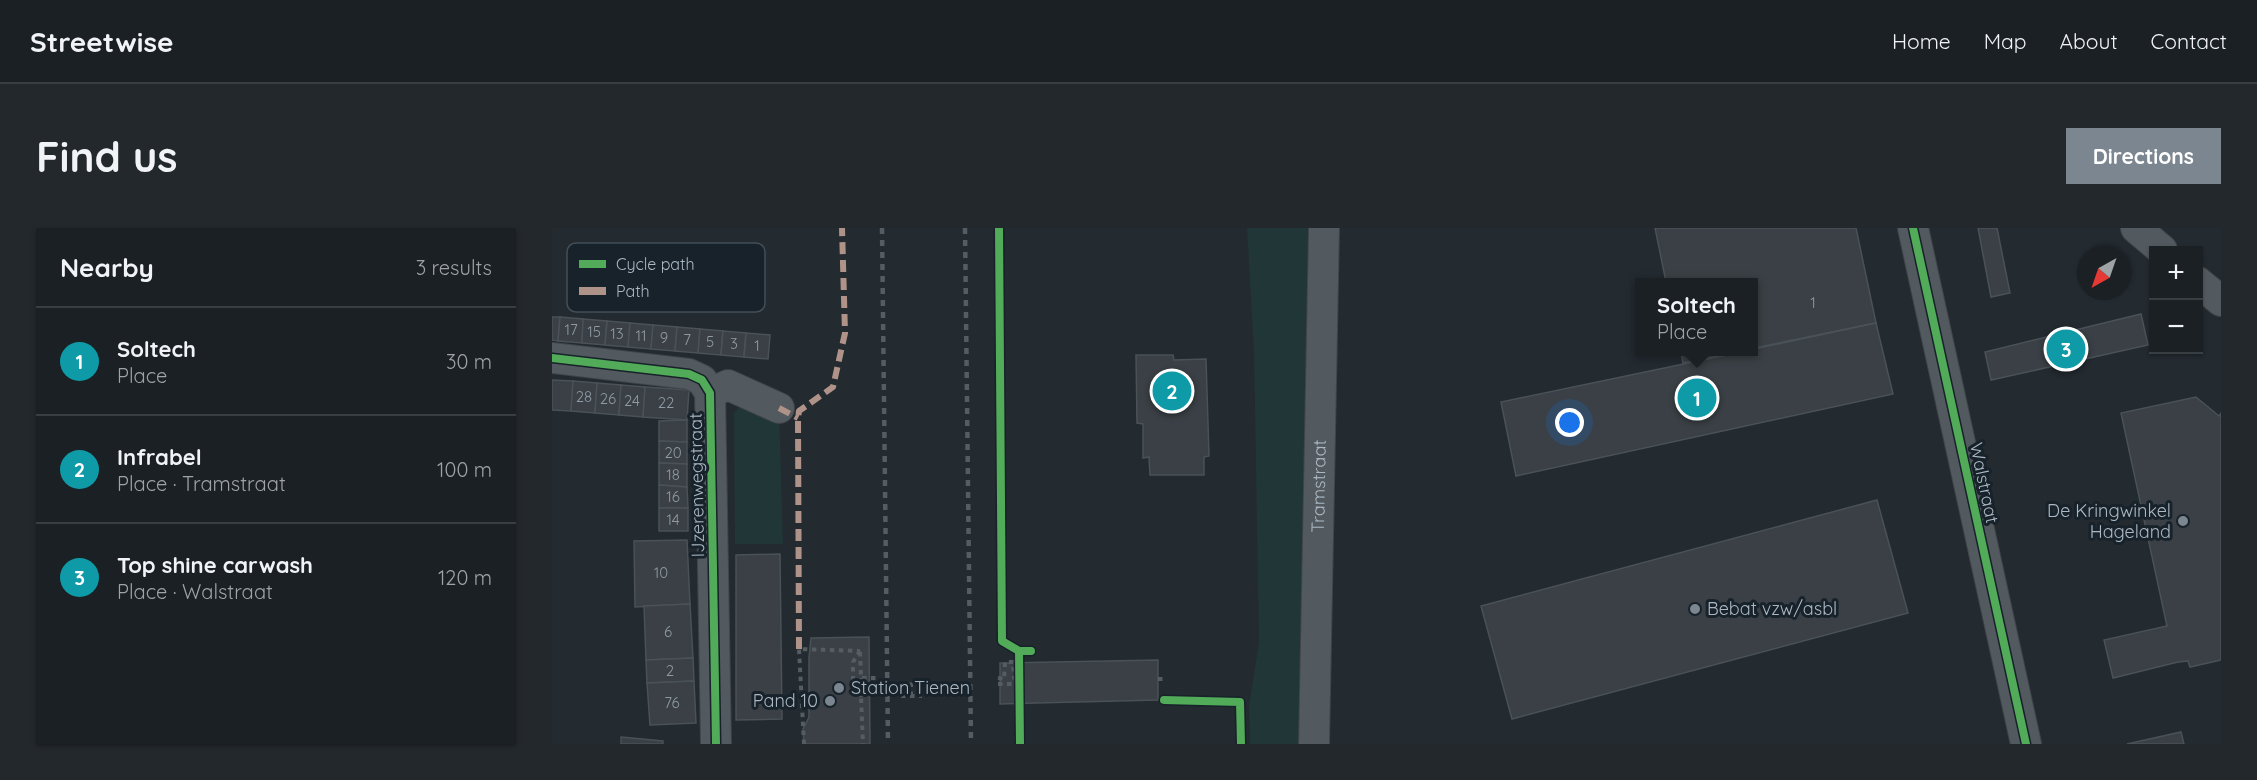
<!DOCTYPE html>
<html lang="en">
<head>
<meta charset="utf-8">
<style>
	:root { --surface:#1a2024; --page:#23282c; --text:#f1f3f6; --muted:#9fa3a6; --line:#383e41; --accent:#7b8690 }
	body { margin:0; font-family:Quicksand,sans-serif; background:var(--page); color:var(--text) }
	.controls { position:absolute; right:18px; top:18px; display:grid; overflow:hidden; border-radius:0px; box-shadow:0 2px 4px #0004 }
	.controls button { width:54px; height:54px; display:grid; place-items:center; padding:0; border:0; border-bottom:2px solid var(--line); background:var(--surface); color:var(--text); font:30px sans-serif }
	.compass { position:absolute; left:1525px; top:18px; width:54px; height:54px; border-radius:50%; background:var(--surface); box-shadow:0 2px 4px #0004; rotate:220deg }
	.you { position:absolute; left:1018px; top:195px; width:21px; height:21px; margin:-15px; border:4px solid #fff; border-radius:50%; background:#1a73e8; box-shadow:0 0 0 9px #1a73e833 }
	.badge { display:grid; place-items:center; width:39px; height:39px; border-radius:50%; background:var(--accent); color:#fff; font-size:20px; font-weight:700 }
	.pin { position:absolute; translate:-50% -50%; border:3px solid #fff; box-shadow:0 2px 6px #0006 }
	.popup { position:absolute; left:1083px; top:50px; width:123px; height:78px; box-sizing:border-box; display:grid; place-content:center; border-radius:0px; background:var(--surface); filter:drop-shadow(0 2px 4px #0005); font-size:20px; white-space:nowrap; color:var(--muted) }
	.popup b { font-size:22px; color:var(--text) }
	.popup::after { content:''; position:absolute; left:50%; top:100%; margin-left:-12px; border:12px solid transparent; border-top-color:var(--surface) }
	.list { margin:0; padding:0; list-style:none }
	h2 { display:flex; justify-content:space-between; align-items:center; height:78px; margin:0; padding:0 24px; font-size:26px }
	h2 small { font-size:20px; font-weight:400; color:var(--muted) }
	.list li { display:grid; grid-template-columns:39px 1fr auto; gap:18px; align-items:center; box-sizing:border-box; height:108px; padding:0 24px; border-top:2px solid var(--line) }
	.list b { display:block; font-size:22px; white-space:nowrap }
	.list p { margin:0; font-size:20px; white-space:nowrap; color:var(--muted) }
	.list em { font-size:20px; font-style:normal; color:var(--muted) }
	.map { position:relative; flex:none; width:1669px; height:516px; overflow:hidden; border-radius:0px }
	header { display:flex; align-items:center; gap:36px; box-sizing:border-box; height:84px; padding:0 30px; background:var(--surface); border-bottom:2px solid var(--line) }
	header strong { font-size:28px }
	nav { display:flex; gap:33px; margin-inline-start:auto; font-size:21px }
	.intro { display:flex; align-items:center; justify-content:space-between; box-sizing:border-box; height:144px; padding:0 36px }
	h1 { margin:0; font-size:42px }
	.button { padding:15px 27px; border-radius:0px; background:var(--accent); color:#fff; font-size:21px; font-weight:700 }
	main { display:flex; gap:36px; padding:0 36px }
	aside { flex:1; background:var(--surface); border-radius:0px; box-shadow:0 2px 4px #0004 }
	.map>svg:first-child { display:block }
	.green { fill:#213636 }
	.building { fill:#3a4045; stroke:#4a5258; stroke-width:1.5 }
	.lines { fill:none; stroke-linecap:round; stroke-linejoin:round }
	.minor-casing { stroke:#3f4449; stroke-width:32 }
	.path { stroke:#565d62; stroke-width:4; stroke-dasharray:4.5 4.5; stroke-linecap:butt }
	.minor { stroke:#52595f; stroke-width:30 }
	.rail { stroke:#565d62; stroke-width:4.5; stroke-dasharray:6 6; stroke-linecap:butt }
	.quiet { stroke:#af9288; stroke-width:6; stroke-dasharray:12 6; stroke-linecap:butt }
	.cycleway-casing { stroke:#17222a; stroke-width:11 }
	.cycleway { stroke:#51ab58; stroke-width:8 }
	.poi-dot { fill:#7b8690; stroke:#17222a; stroke-width:2 }
	.labels { text-anchor:middle; stroke-width:6; stroke-linejoin:round; paint-order:stroke }
	.number-label { font-size:15px; fill:#8f9aa4 }
	.street-label { font-size:18px; fill:#abb8c4; stroke:#17222a }
	.poi-label { font-size:18px; fill:#abb8c4; stroke:#17222a; text-anchor:end }
	.key { fill:#17222a; stroke:#434f58; stroke-width:1.5 }
	.key-label { font-size:16px; fill:#abb8c4 }
</style>
</head>
<body>
<header>
<strong>Streetwise</strong>
<nav><a>Home</a><a>Map</a><a>About</a><a>Contact</a></nav>
</header>
<div class="intro"><h1>Find us</h1><a class="button">Directions</a></div>
<main>
<aside>
<h2>Nearby<small>3 results</small></h2>
<ul class="list">
<li><span class="badge" style="background:#0f9aa8">1</span><div><b>Soltech</b><p>Place</p></div><em>30 m</em></li>
<li><span class="badge" style="background:#0f9aa8">2</span><div><b>Infrabel</b><p>Place · Tramstraat</p></div><em>100 m</em></li>
<li><span class="badge" style="background:#0f9aa8">3</span><div><b>Top shine carwash</b><p>Place · Walstraat</p></div><em>120 m</em></li>
</ul>
</aside>
<div class="map">
<svg width="1669" height="516" viewBox="0 0 1669 516">
	<rect width="100%" height="100%" fill="#232a30"/>
	<g class="green">
		<path d="M695 0H756L749 516H698L697 478 707 414 702 123Z"/>
		<path d="M189 178 227 180 231 316H183L182 185Z"/>
	</g>
	<g class="building">
		<path d="M1103 0H1304L1324 95 1202 120V54H1114Z"/>
		<path d="M1426 0H1445L1458 65 1439 69Z"/>
		<path d="M1589 86 1596 117 1439 152 1433 124Z"/>
		<path d="M0 89H8L6 113 0 112Z"/>
		<path d="M8 89 31 91 30 115 6 113Z"/>
		<path d="M31 91 55 93 53 117 30 115Z"/>
		<path d="M55 93 78 95 76 119 53 117Z"/>
		<path d="M78 95 101 97 99 121 76 119Z"/>
		<path d="M1324 95 1341 166 964 248 949 174 1189 124H1202V121Z"/>
		<path d="M101 97 125 99 123 123 99 121Z"/>
		<path d="M125 99 148 101 146 125 123 123Z"/>
		<path d="M148 101 171 103 169 127 146 125Z"/>
		<path d="M171 103 194 105 192 129 169 127Z"/>
		<path d="M194 105 218 107 216 131 192 129Z"/>
		<path d="M1129 124H1187L1131 135Z"/>
		<path d="M584 127H621L622 132 654 131 657 228 652 229V247H598L597 229 591 230V196L585 195Z"/>
		<path d="M0 152 21 153 19 183 0 182Z"/>
		<path d="M21 153 45 155 43 185 19 183Z"/>
		<path d="M45 155 69 157 67 187 43 185Z"/>
		<path d="M69 157 93 159 91 189 67 187Z"/>
		<path d="M93 159 137 162 135 192 91 189Z"/>
		<path d="M1644 169 1667 188 1669 185V432L1638 439 1636 433 1626 434 1561 450 1552 412 1615 398 1569 185Z"/>
		<path d="M135 192V214L107 213V193Z"/>
		<path d="M107 213 135 214V236L107 235Z"/>
		<path d="M107 235 135 236V259L107 257Z"/>
		<path d="M107 257 135 259 136 280H107Z"/>
		<path d="M1325 272 1356 385 960 491 929 378Z"/>
		<rect x="107" y="280" width="29" height="23"/>
		<path d="M135 312 138 376 83 379 82 313Z"/>
		<path d="M228 326 230 491 184 492V327Z"/>
		<path d="M138 376 141 430 94 432 92 378Z"/>
		<path d="M317 409 318 516H252L251 501 257 489V430L259 410Z"/>
		<path d="M141 430 142 453 95 455 94 432Z"/>
		<path d="M606 432V472L448 476V435Z"/>
		<path d="M142 453 144 495 98 497 95 455Z"/>
		<path d="M1629 504 1632 516H1575Z"/>
		<path d="M69 509 111 513V516H69Z"/>
	</g>
	<g class="lines">
		<g class="minor-casing">
			<g id="minor">
				<path d="M1361 0 1474 516"/>
				<path d="M1584 0 1610 22"/>
				<path d="M1646 54 1669 73"/>
				<path d="M0 130 137 146 150 152 158 165 164 516"/>
				<path d="M158 165 176 157 227 180"/>
				<path id="s1" d="M762 516 772 0"/>
			</g>
		</g>
		<g class="path">
			<path d="M308 423 301 434V464L309 469 311 516"/>
			<path d="M308 424 309 450H328"/>
			<path d="M309 450V469"/>
			<path d="M446 450 452 451 453 434H461L462 450H467"/>
			<path d="M606 451H613"/>
			<path d="M446 456H467"/>
			<path d="M349 468H370"/>
			<path d="M359 468V450"/>
			<path d="M252 516 247 421 308 423"/>
		</g>
		<use href="#minor" class="minor"/>
		<g class="rail">
			<path d="M330 0 336 516"/>
			<path d="M413 0 419 516"/>
		</g>
		<g class="quiet">
			<path d="M227 180 246 190"/>
			<path d="M247 421 246 190 247 183 281 159 293 105 290 0"/>
		</g>
		<g class="cycleway-casing">
			<g id="cycleway">
				<path d="M447 0 450 413 467 423H479"/>
				<path d="M1361 0 1474 516"/>
				<path d="M0 130 137 146 150 152 158 165 164 516"/>
				<path d="M467 423 468 516"/>
				<path d="M612 472 688 474 689 516"/>
			</g>
		</g>
		<use href="#cycleway" class="cycleway"/>
	</g>
	<g class="poi-dot">
		<circle cx="1631" cy="293" r="6"/>
		<circle cx="1143" cy="381" r="6"/>
		<circle cx="287" cy="460" r="6"/>
		<circle cx="278" cy="473" r="6"/>
	</g>
	<g class="labels">
		<g class="number-label">
			<text x="1261" y="80">1</text>
			<text x="19" y="107">17</text>
			<text x="42" y="109">15</text>
			<text x="65" y="111">13</text>
			<text x="89" y="113">11</text>
			<text x="112" y="115">9</text>
			<text x="135" y="117">7</text>
			<text x="158" y="119">5</text>
			<text x="182" y="121">3</text>
			<text x="205" y="123">1</text>
			<text x="32" y="174">28</text>
			<text x="56" y="176">26</text>
			<text x="80" y="178">24</text>
			<text x="114" y="180">22</text>
			<text x="121" y="230">20</text>
			<text x="121" y="252">18</text>
			<text x="121" y="274">16</text>
			<text x="121" y="297">14</text>
			<text x="109" y="350">10</text>
			<text x="116" y="409">6</text>
			<text x="118" y="448">2</text>
			<text x="120" y="480">76</text>
		</g>
		<g class="street-label">
			<text transform="translate(1432 255) rotate(78)" y="6">Walstraat</text>
			<text transform="translate(145 257) rotate(-91)" y="6">IJzerenwegstraat</text>
			<text dy="6" stroke="none"><textPath href="#s1" startOffset="258">Tramstraat</textPath></text>
		</g>
		<g class="poi-label">
			<text x="1619" y="289">De Kringwinkel<tspan x="1619" dy="21">Hageland</tspan></text>
			<text x="1155" y="387" text-anchor="start">Bebat vzw/asbl</text>
			<text x="299" y="466" text-anchor="start">Station Tienen</text>
			<text x="266" y="479">Pand 10</text>
		</g>
	</g>
	<rect x="15" y="15" width="198" height="69" rx="9" class="key"/>
	<rect x="27" y="32" width="27" height="8" fill="#51ab58"/>
	<rect x="27" y="59" width="27" height="8" fill="#af9288"/>
	<g class="key-label">
		<text x="64" y="42">Cycle path</text>
		<text x="64" y="69">Path</text>
	</g>
</svg>
<div class="controls">
<button>+</button>
<button>−</button>
</div>
<svg class="compass" viewBox="-18 -18 36 36"><path d="M0-13l5 13h-10z" fill="#e53935"/><path d="M0 13l5-13h-10z" fill="#9fa3a6"/></svg>
<div class="you"></div>
<div class="pin badge" style="left:1145px;top:170px;background:#0f9aa8">1</div>
<div class="popup"><b>Soltech</b>Place</div>
<div class="pin badge" style="left:620px;top:163px;background:#0f9aa8">2</div>
<div class="pin badge" style="left:1514px;top:121px;background:#0f9aa8">3</div>
</div>
</main>
</body>
</html>
